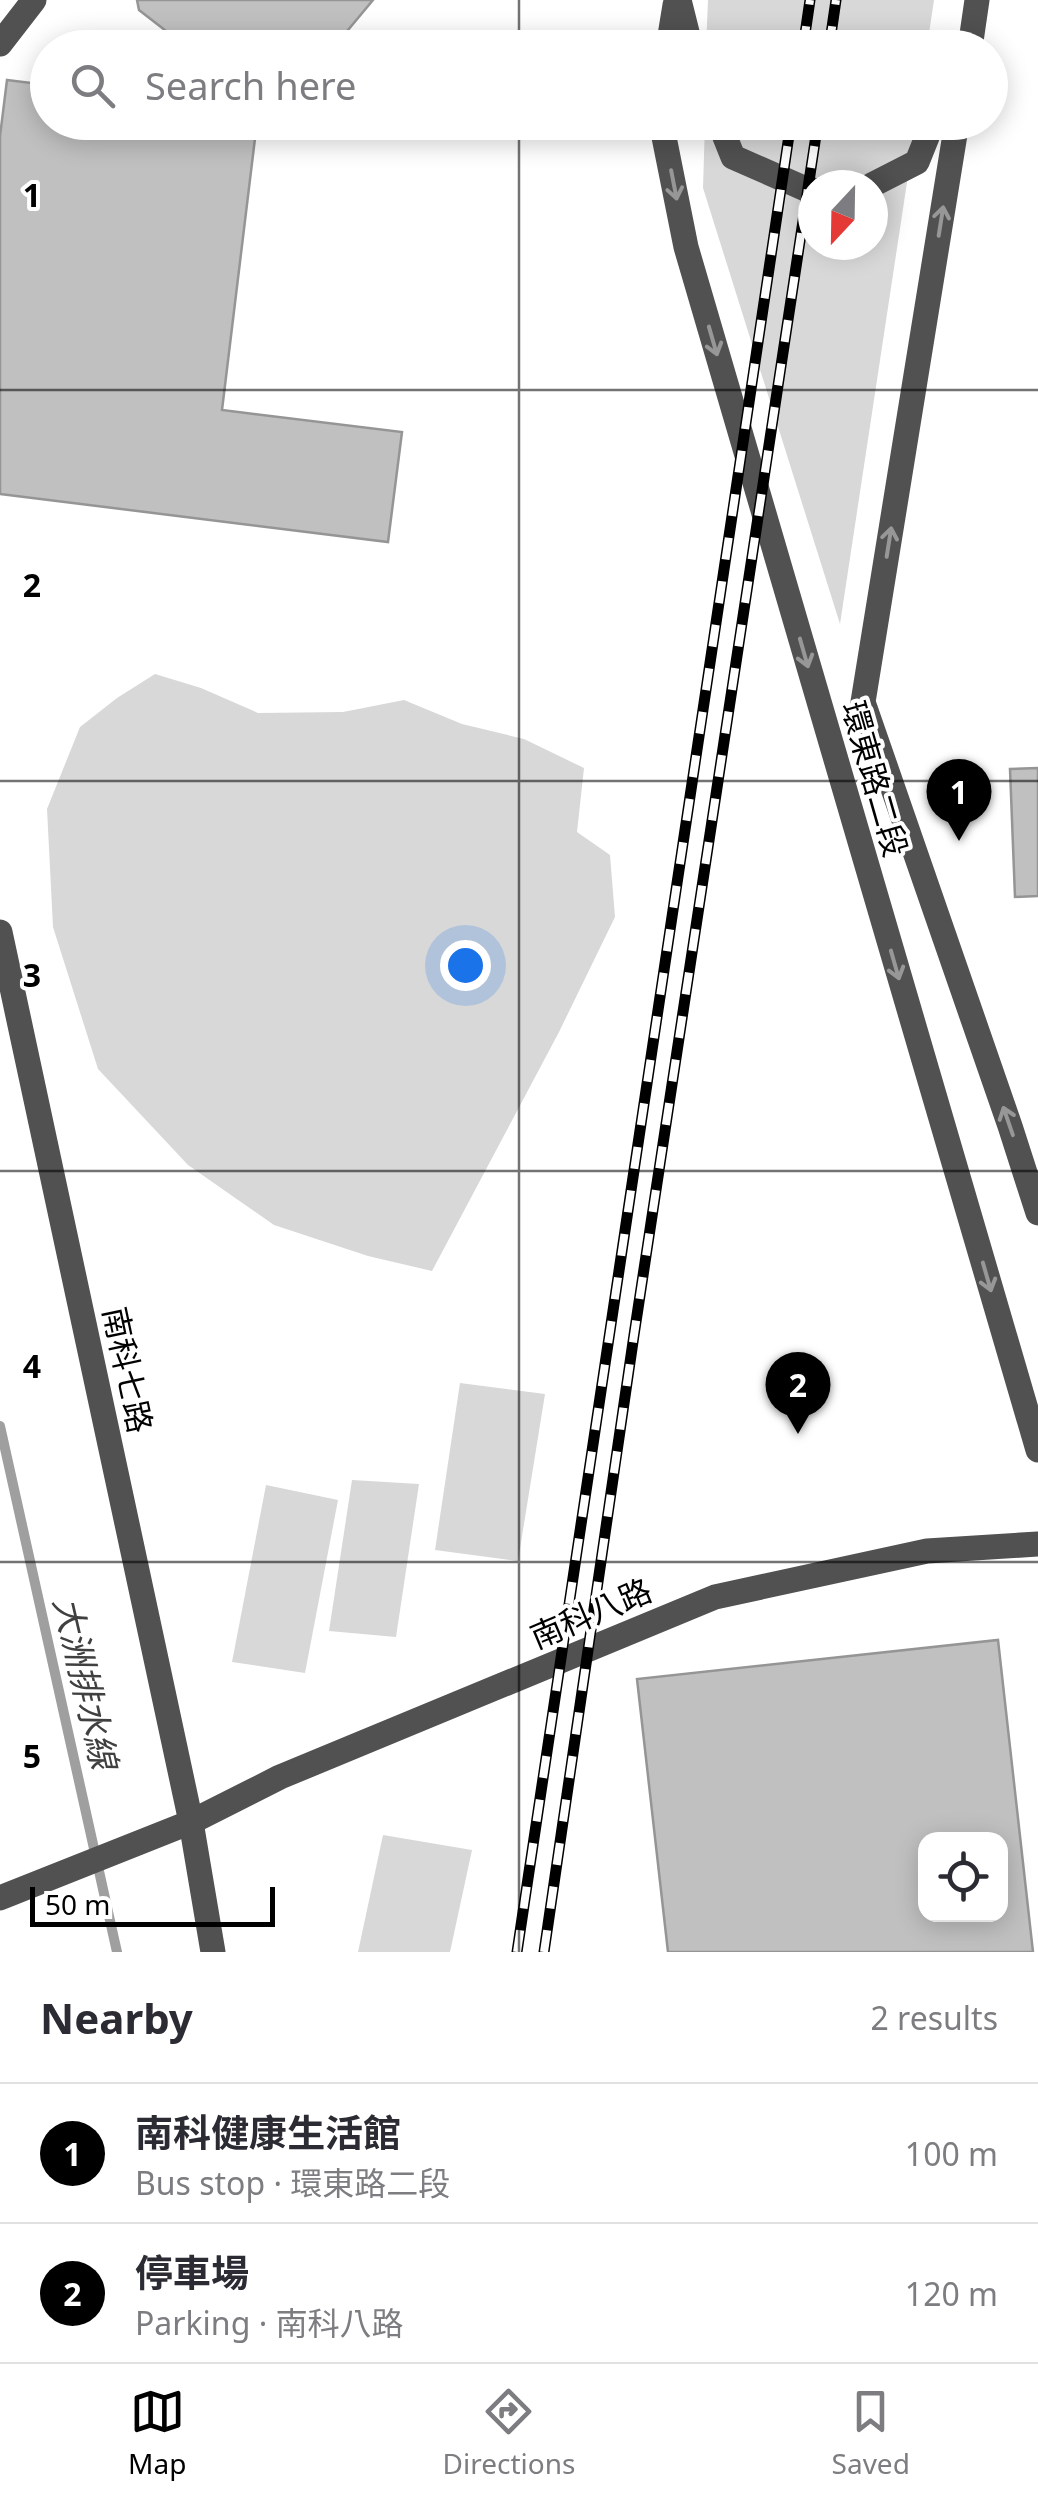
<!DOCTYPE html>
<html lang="en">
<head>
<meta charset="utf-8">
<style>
	:root { --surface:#fff; --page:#f7f7f7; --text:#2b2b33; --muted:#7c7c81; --line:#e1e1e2; --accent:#000 }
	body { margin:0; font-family:"Noto Sans","Noto Sans TC",sans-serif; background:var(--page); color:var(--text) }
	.controls { position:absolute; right:30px; bottom:30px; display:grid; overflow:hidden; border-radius:20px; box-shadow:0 5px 25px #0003 }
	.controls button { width:90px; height:90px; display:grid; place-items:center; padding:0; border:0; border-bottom:2px solid var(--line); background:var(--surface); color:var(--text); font:50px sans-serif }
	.compass { position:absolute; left:798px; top:170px; width:90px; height:90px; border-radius:50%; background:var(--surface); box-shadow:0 5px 25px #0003; rotate:202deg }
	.scale { position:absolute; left:30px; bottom:25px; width:245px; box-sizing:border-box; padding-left:10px; border:5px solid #000; border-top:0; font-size:28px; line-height:35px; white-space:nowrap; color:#000; -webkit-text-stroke:8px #fff; paint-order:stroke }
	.you { position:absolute; left:465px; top:965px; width:35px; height:35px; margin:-25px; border:8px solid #fff; border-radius:50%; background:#1a73e8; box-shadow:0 0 0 15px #1a73e833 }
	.badge { display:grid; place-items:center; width:65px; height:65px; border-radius:50%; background:var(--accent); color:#fff; font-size:32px; font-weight:700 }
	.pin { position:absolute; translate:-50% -82px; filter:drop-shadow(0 2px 5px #0008) }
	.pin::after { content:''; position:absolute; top:52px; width:35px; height:30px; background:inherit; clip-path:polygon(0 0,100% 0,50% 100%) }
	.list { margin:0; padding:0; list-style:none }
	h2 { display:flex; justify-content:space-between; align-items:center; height:130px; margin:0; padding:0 40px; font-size:42px }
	h2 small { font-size:32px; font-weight:400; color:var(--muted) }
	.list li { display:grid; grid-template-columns:65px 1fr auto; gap:30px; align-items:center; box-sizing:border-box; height:140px; padding:0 40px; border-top:2px solid var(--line) }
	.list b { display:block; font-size:38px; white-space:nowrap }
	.list p { margin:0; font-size:32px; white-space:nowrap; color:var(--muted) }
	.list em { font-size:32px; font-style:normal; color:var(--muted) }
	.icon { flex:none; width:55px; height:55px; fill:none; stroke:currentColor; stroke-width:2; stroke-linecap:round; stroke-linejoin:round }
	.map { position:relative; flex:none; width:1038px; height:1952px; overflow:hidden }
	.search { position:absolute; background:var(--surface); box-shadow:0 5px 25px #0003; left:30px; right:30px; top:30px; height:110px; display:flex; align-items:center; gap:25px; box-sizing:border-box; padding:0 35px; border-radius:55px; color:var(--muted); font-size:38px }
	.sheet { height:410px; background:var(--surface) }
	nav { display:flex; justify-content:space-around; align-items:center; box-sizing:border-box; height:140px; border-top:2px solid var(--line); background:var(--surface); font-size:28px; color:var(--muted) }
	nav a { display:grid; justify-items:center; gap:5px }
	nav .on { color:var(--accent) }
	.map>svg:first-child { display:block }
	.green { fill:#d8d8d8; fill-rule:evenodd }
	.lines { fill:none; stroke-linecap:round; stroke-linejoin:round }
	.stream { stroke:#9f9f9f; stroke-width:10 }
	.building { fill:#c0c0c0; stroke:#959595; stroke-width:2.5; fill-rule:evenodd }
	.minor { stroke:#515151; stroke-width:25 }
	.rail-casing { stroke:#000; stroke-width:11 }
	.rail { stroke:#fff; stroke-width:8; stroke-dasharray:22; stroke-linecap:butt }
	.oneway { stroke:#979797 }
	.grid { fill:none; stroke:#000; stroke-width:2.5; stroke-opacity:0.55 }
	.labels { text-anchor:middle; stroke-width:8; stroke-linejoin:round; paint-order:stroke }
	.street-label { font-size:32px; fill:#000; stroke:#fff }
	.water-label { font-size:35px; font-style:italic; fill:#404040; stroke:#fff }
	.grid-label { font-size:32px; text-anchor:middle; font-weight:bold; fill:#000; stroke:#fff; stroke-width:8; stroke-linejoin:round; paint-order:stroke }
</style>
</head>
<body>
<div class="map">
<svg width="1038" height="1952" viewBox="0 0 1038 1952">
	<rect width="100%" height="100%" fill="#fff"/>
	<g class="green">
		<path d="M708 0H934L927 47 706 48Z"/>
		<path d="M705 123H916L840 624 703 188ZM813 185H873V245H813Z"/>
		<path d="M155 674 201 688 258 713 343 712 404 700 462 724 524 739 584 768 577 832 610 855 615 917 559 1032 432 1271 368 1256 274 1225 188 1165 98 1069 53 927 47 809 80 727 117 698Z"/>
		<path d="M460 1383 545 1394 518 1561 435 1550Z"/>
		<path d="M352 1480 419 1484 396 1637 329 1631Z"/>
		<path d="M266 1485 338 1500 305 1673 232 1662Z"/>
		<path d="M383 1835 472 1850 450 1952H358Z"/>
	</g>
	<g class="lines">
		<path class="stream" d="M0 1426 117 1952"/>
	</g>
	<g class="building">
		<path d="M137 0H373L333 48H188L139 10Z"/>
		<path d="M7 80 48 85V122H257L222 410 402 432 388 542 0 494V136Z"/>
		<path d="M1038 768V896L1015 897 1010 769Z"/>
		<path d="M998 1640 1033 1952H668L637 1679ZM926 1840H1000V1914H926Z"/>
	</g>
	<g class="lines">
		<g class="minor">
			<path d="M679 0 691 48"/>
			<path d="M0 44 34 0"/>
			<path d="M668 48 675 5"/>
			<path d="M970 48 977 0"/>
			<path d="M661 122 686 247 1038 1450"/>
			<path d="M719 122 733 157 808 190H813"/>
			<path d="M957 122 863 702 1010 1126 1038 1213"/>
			<path d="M872 185 917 162 933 122"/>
			<path d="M0 932 191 1822 213 1952"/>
			<path d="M0 1898 191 1822 280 1777 715 1597 927 1551 1038 1544"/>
		</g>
		<g class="rail-casing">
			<g id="rail">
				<path d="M803 48 810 0"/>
				<path d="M829 48 836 0"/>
				<path d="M517 1952 791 122"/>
				<path d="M544 1952 634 1335 818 122"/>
			</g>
		</g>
		<use href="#rail" class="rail"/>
	</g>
	<defs><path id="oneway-shaft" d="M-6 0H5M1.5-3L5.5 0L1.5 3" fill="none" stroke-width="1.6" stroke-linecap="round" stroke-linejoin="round" transform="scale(2.5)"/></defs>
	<g class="oneway">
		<use href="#oneway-shaft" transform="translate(674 185) rotate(79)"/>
		<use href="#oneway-shaft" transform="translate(941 221) rotate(-81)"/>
		<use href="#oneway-shaft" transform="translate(713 341) rotate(74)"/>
		<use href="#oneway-shaft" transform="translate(889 542) rotate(-81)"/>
		<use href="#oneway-shaft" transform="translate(804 653) rotate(74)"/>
		<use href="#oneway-shaft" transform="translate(895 965) rotate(74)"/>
		<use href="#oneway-shaft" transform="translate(1008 1121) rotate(-109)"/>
		<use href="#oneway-shaft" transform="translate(987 1277) rotate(74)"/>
	</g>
	<path class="grid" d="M519 0V48M519 122V1952M0 390H1038M0 781H1038M0 1171H1038M0 1562H1038"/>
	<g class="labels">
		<g class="street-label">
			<text transform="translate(874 779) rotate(74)" y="11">環東路二段</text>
			<text transform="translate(127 1370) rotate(78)" y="11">南科七路</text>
			<text transform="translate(591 1614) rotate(-23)" y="11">南科八路</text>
		</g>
		<g class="water-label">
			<text transform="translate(85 1683) rotate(77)" y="12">大洲排水線</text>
		</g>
	</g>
	<g class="grid-label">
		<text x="32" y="207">1</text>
		<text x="32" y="597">2</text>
		<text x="32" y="987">3</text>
		<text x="32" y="1378">4</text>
		<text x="32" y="1768">5</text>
	</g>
</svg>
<div class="controls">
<button><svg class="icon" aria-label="locate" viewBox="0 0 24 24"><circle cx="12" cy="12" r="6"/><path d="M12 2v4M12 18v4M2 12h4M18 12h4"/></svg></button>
</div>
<svg class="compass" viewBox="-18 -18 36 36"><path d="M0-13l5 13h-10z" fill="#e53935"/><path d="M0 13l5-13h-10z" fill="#7c7c81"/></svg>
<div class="scale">50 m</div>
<div class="you"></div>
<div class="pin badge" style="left:959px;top:841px">1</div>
<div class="pin badge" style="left:798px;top:1434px">2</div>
<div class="search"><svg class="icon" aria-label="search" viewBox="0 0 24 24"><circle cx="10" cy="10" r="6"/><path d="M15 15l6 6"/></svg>Search here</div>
</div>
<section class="sheet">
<h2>Nearby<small>2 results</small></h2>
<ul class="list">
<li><span class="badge">1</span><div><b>南科健康生活館</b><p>Bus stop · 環東路二段</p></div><em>100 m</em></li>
<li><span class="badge">2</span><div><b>停車場</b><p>Parking · 南科八路</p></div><em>120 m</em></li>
</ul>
</section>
<nav>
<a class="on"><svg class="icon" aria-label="map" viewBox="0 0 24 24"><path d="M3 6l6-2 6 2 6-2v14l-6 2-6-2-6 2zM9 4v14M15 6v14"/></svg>Map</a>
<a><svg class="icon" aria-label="directions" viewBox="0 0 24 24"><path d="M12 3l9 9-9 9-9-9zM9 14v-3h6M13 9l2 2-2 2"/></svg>Directions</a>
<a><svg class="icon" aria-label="saved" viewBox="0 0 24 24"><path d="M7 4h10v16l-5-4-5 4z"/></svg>Saved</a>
</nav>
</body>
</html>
